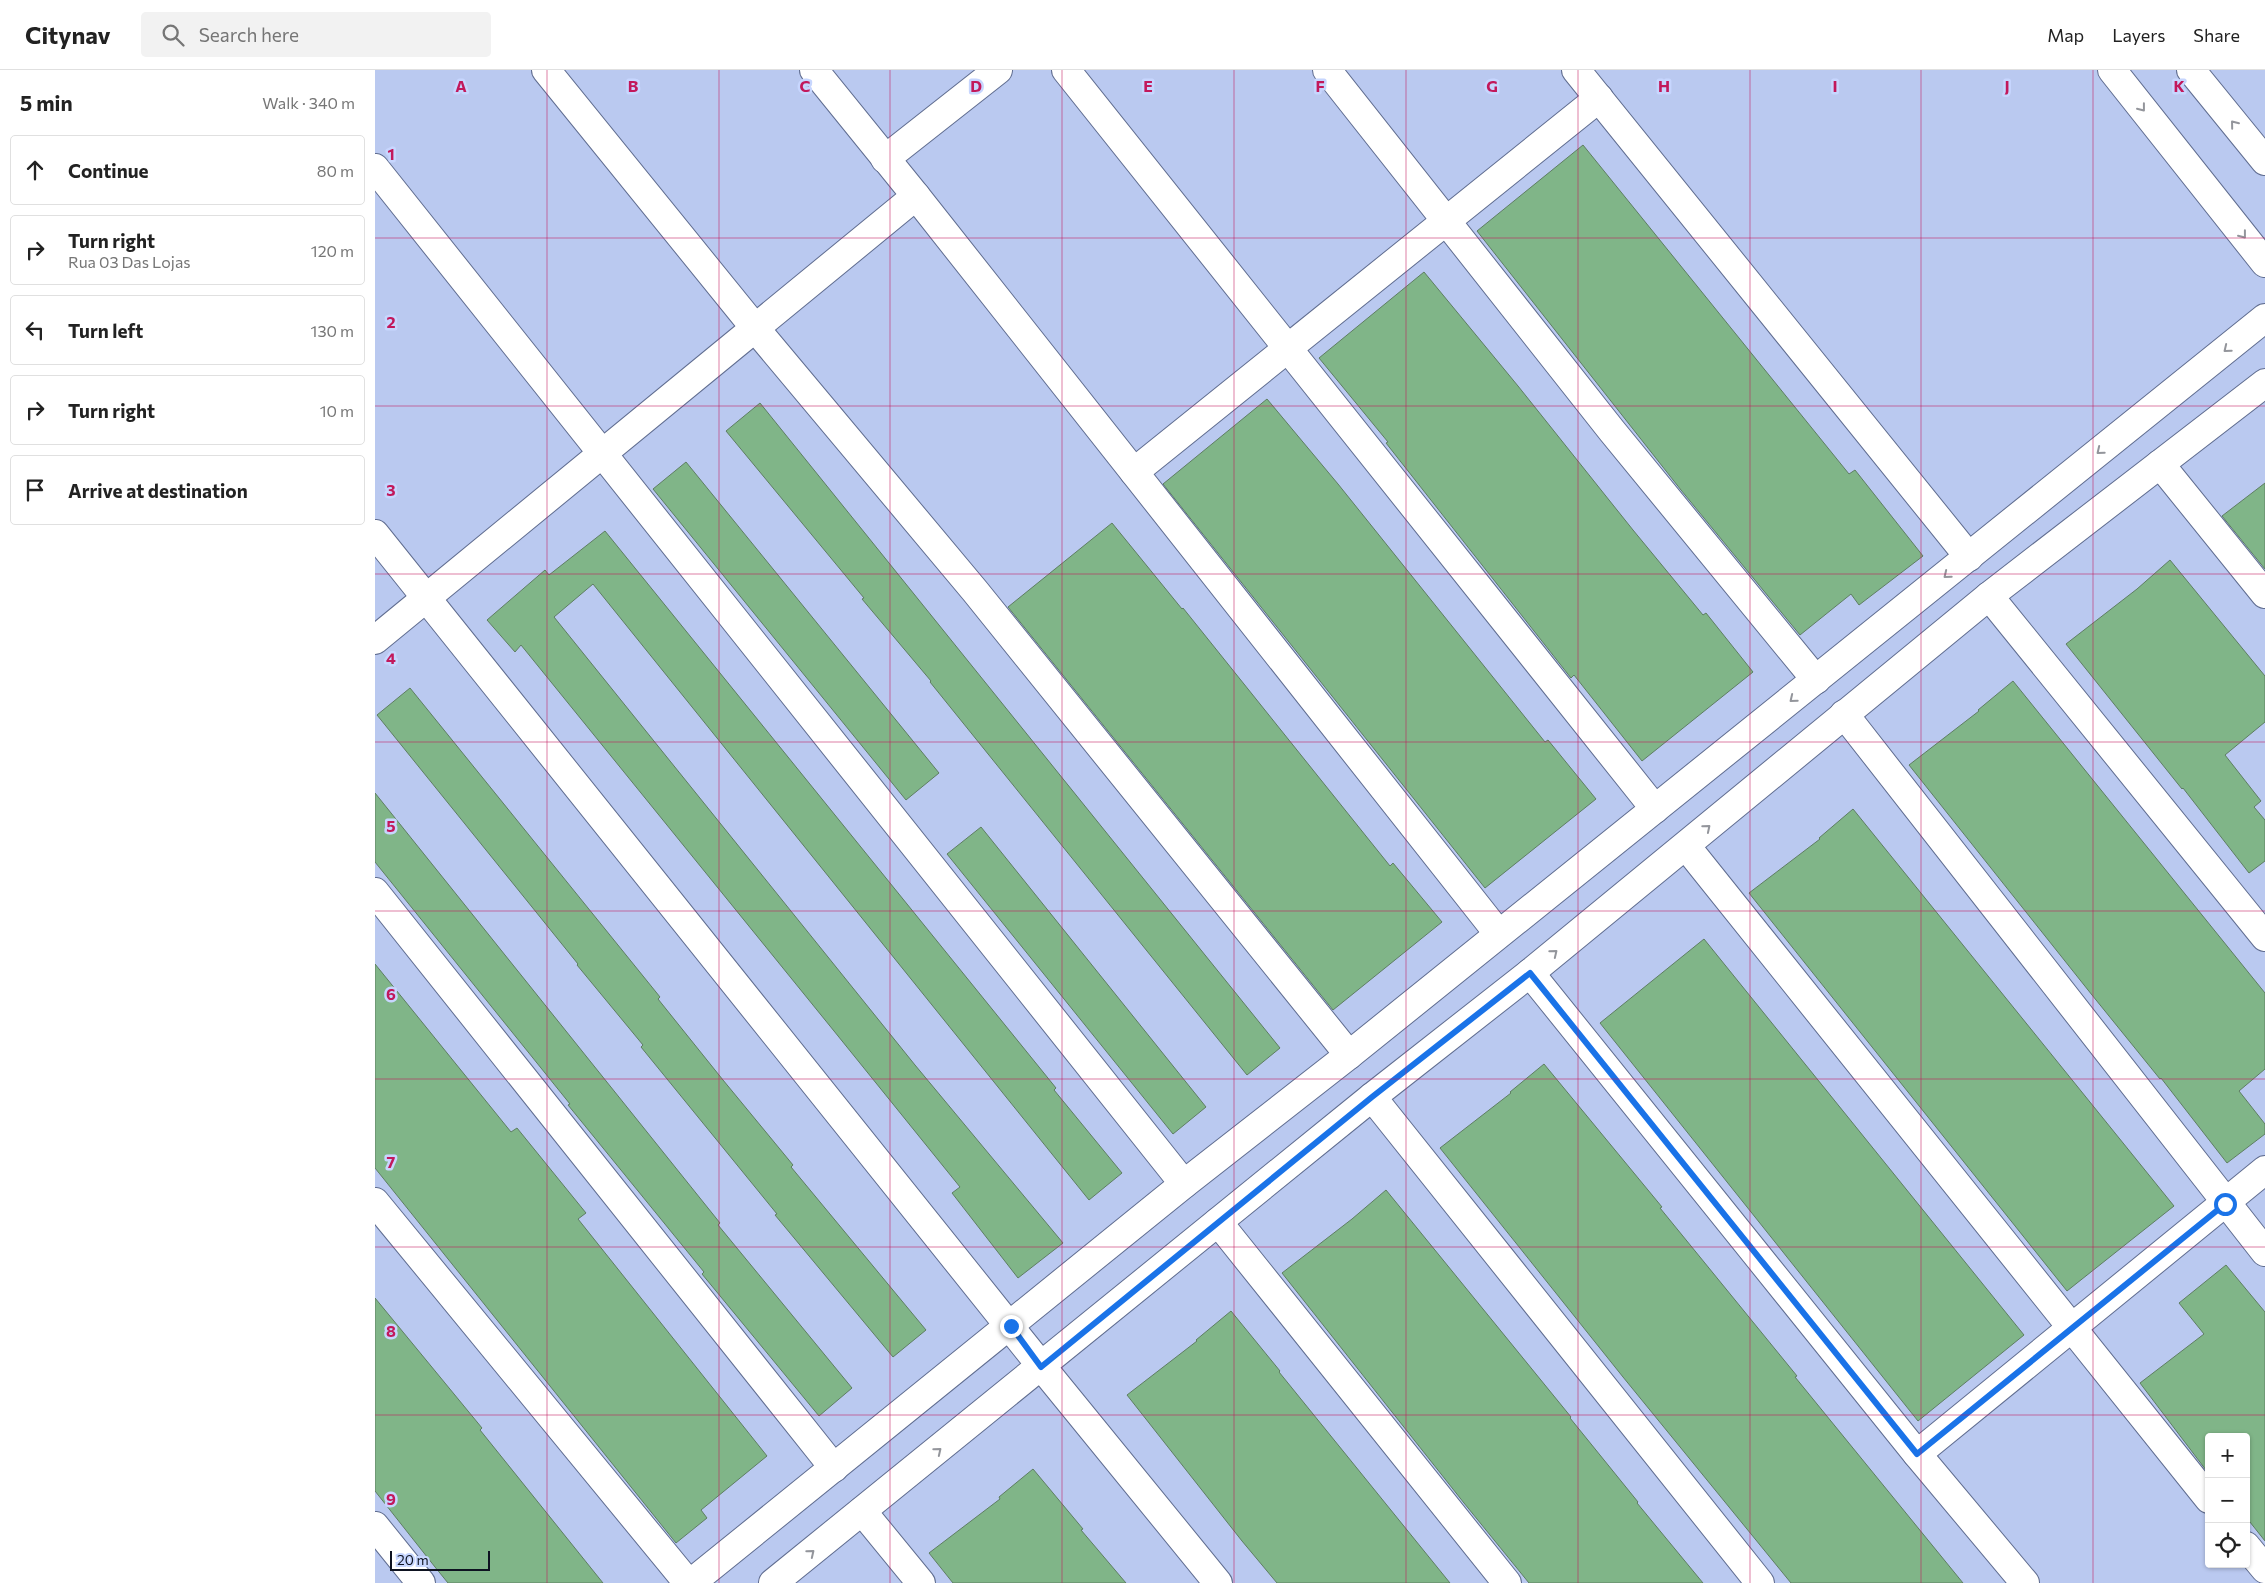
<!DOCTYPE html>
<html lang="en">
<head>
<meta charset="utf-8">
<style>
	:root { --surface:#fff; --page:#f2f2f2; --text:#222; --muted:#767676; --line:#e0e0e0 }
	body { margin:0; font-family:Commissioner,sans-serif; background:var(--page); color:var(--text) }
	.controls { position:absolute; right:15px; bottom:15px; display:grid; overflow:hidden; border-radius:5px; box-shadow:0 1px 4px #0004 }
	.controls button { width:45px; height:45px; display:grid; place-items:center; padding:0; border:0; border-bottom:1px solid var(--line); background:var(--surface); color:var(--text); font:25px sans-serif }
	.scale { position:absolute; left:15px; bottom:12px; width:100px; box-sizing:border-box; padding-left:5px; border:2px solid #0e1321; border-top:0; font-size:14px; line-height:18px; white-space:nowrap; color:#0e1321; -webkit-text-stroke:4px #c7d6fe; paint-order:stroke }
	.stop { position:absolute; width:15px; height:15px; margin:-11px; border:4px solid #1a73e8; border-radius:50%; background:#fff }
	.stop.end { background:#1a73e8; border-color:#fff; box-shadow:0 1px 5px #0008 }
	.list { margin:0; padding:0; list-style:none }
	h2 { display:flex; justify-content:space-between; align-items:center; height:65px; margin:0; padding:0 20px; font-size:21px }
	h2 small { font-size:16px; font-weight:400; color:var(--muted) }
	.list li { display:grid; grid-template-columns:32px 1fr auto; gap:15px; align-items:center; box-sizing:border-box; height:70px; margin:0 10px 10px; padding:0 10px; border:1px solid var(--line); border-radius:5px }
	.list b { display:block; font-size:19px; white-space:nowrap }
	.list p { margin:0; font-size:16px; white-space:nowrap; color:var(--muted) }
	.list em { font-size:16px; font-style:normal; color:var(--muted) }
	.icon { flex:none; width:28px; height:28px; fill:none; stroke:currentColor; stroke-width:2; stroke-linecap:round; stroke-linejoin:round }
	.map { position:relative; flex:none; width:1890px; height:1513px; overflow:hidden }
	header { display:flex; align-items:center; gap:30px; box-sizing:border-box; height:70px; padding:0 25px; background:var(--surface); border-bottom:1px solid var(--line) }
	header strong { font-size:24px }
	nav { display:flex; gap:28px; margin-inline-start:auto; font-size:18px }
	.search { width:350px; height:45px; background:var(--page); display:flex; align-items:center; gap:12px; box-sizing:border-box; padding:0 18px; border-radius:5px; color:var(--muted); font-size:19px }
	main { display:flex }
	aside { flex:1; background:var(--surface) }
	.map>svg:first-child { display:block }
	.building { fill:#80b588; stroke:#5e7e62 }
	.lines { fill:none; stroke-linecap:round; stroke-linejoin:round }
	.minor-casing { stroke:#606d90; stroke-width:30 }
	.minor { stroke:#fff; stroke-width:28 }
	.oneway { stroke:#93959b }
	.route { stroke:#1a73e8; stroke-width:6 }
	.grid { fill:none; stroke:#c2185b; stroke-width:1; stroke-opacity:0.55 }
	.grid-label { font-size:16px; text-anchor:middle; font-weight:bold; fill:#c2185b; stroke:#c7d6fe; stroke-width:5; stroke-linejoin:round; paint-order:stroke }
</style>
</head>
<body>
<header>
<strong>Citynav</strong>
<div class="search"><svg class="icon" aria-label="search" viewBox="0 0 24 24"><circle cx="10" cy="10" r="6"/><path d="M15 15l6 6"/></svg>Search here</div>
<nav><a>Map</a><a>Layers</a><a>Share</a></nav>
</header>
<main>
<aside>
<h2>5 min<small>Walk · 340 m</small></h2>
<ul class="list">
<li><svg class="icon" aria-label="ahead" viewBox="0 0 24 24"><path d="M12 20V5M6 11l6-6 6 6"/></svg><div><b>Continue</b></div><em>80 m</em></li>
<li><svg class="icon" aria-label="right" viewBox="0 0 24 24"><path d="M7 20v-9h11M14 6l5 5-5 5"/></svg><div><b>Turn right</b><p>Rua 03 Das Lojas</p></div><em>120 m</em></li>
<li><svg class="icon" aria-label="left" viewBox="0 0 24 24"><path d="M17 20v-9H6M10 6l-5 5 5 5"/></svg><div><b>Turn left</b></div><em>130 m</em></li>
<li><svg class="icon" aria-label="right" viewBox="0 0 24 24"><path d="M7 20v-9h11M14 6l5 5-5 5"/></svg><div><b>Turn right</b></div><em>10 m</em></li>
<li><svg class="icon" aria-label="arrive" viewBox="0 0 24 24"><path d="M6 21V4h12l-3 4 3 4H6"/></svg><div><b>Arrive at destination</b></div></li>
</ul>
</aside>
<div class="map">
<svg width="1890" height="1513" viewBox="0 0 1890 1513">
	<rect width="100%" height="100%" fill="#bac9f0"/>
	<g class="building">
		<path d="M1208 75 1474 404 1480 400 1548 486 1484 535 1476 524 1425 565 1306 420 1102 161Z"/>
		<path d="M1049 202 1143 316 1258 460 1328 545 1331 543 1378 602 1267 691 1199 605 1196 608 1011 373 1013 372 944 288Z"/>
		<path d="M892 329 963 414 1170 672 1173 670 1221 729 1110 818 788 414Z"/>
		<path d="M385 333 905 978 872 1005 555 612 556 611 487 529 489 528 351 361Z"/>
		<path d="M311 392 564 703 531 730 278 419Z"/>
		<path d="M1890 413V499L1847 446Z"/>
		<path d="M737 453 807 539 808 538 1015 796 1018 793 1067 852 958 940 633 537Z"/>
		<path d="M230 461 681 1018 679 1020 747 1103 714 1130 218 514 179 547 540 995 688 1173 643 1208 577 1123 585 1117 459 961 146 575 140 582 112 550 170 500 174 505Z"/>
		<path d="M1795 490 1890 606V652L1850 685 1886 731 1879 737 1890 750V791L1874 803 1808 718 1807 719 1691 574 1762 519Z"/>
		<path d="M1638 611 1890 923V999L1864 1021 1890 1054V1064L1852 1093 1786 1008 1785 1009 1717 925 1534 695 1604 641 1603 640Z"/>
		<path d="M35 618 285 927 283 929 348 1010 418 1095 416 1097 551 1260 518 1287 400 1145 402 1144 266 977 268 975 202 895 203 894 2 645Z"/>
		<path d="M0 723 345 1153 343 1155 477 1318 444 1346 327 1204 329 1202 193 1035 195 1034 0 792Z"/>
		<path d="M1478 739 1799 1136 1692 1221 1374 823 1445 769 1444 768Z"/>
		<path d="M606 757 831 1037 798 1064 572 784Z"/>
		<path d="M1329 869 1649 1265 1543 1351 1225 953Z"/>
		<path d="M0 894 136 1062 142 1058 211 1143 203 1149 392 1386 326 1440 332 1448 301 1473 0 1098Z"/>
		<path d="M1169 994 1287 1137 1285 1138 1422 1306 1420 1307 1588 1513H1416L1248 1307 1065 1078 1136 1023 1135 1022Z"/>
		<path d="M1011 1120 1196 1347 1195 1348 1263 1432 1262 1433 1328 1513H1154L1089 1433 907 1203 977 1149Z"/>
		<path d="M1851 1195 1890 1242V1471L1871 1447V1367H1834V1404L1765 1313 1829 1264 1804 1233Z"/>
		<path d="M0 1228 107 1358 105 1360 228 1513H73L60 1497 0 1421Z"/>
		<path d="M856 1241 905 1301 904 1302 1075 1513H902L867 1471 752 1325 822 1271 821 1270Z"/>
		<path d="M658 1399 708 1459 706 1460 751 1513H578L554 1483 625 1429 624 1427Z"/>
	</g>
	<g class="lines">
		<g class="minor-casing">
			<g id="minor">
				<path d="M171 0 380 258 600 521 974 985"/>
				<path d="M439 0 541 126 1123 863"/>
				<path d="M691 0 1280 739"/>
				<path d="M952 0 1237 361 1441 610"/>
				<path d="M1201 0 1594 487"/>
				<path d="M1737 0 1890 193"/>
				<path d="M1816 0 1890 91"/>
				<path d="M510 89 623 0"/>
				<path d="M0 98 809 1114"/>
				<path d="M1785 394 1890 524"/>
				<path d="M759 402 1224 28"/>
				<path d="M0 464 667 1297 843 1513"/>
				<path d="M1614 526 1890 867"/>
				<path d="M0 570 541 126"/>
				<path d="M1469 644 1890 1182"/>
				<path d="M1311 776 1834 1429"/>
				<path d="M0 822 459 1398"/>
				<path d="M1155 903 1542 1384 1650 1513"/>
				<path d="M997 1027 1385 1513"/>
				<path d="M0 1132 313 1513"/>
				<path d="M843 1152 1132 1513"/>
				<path d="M1542 1384 1890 1100"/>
				<path d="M487 1441 546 1513"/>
				<path d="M0 1456 46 1513"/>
				<path d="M1871 1476 1890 1499"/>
				<path d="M316 1513 809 1114 974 985 1890 248"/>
				<path d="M398 1513 997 1027 1155 903 1614 526 1890 313"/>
			</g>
		</g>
		<use href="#minor" class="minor"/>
	</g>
	<defs><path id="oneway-chevron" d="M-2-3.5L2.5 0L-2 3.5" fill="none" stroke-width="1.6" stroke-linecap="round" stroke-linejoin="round" transform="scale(1.25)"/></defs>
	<g class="oneway">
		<use href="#oneway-chevron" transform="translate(1767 38) rotate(52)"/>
		<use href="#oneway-chevron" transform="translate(1859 54) rotate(-129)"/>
		<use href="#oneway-chevron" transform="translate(1868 165) rotate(52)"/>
		<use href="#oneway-chevron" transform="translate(1852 279) rotate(141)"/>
		<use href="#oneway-chevron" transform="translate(1725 381) rotate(141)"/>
		<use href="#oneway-chevron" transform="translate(1572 505) rotate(141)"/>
		<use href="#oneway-chevron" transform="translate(1418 629) rotate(141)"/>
		<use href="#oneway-chevron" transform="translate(1332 758) rotate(-40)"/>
		<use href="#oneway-chevron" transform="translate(1179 883) rotate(-39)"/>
		<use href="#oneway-chevron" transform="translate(563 1381) rotate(-39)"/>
		<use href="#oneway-chevron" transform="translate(436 1483) rotate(-39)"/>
	</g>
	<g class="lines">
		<path class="route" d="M636 1256 666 1297 997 1027 1155 903 1542 1384 1850 1134"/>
	</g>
	<path class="grid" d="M172 0V1513M344 0V1513M515 0V1513M687 0V1513M859 0V1513M1031 0V1513M1203 0V1513M1375 0V1513M1546 0V1513M1718 0V1513M0 168H1890M0 336H1890M0 504H1890M0 672H1890M0 841H1890M0 1009H1890M0 1177H1890M0 1345H1890"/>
	<g class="grid-label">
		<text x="86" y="22">A</text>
		<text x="258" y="22">B</text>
		<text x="430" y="22">C</text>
		<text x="601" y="22">D</text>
		<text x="773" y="22">E</text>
		<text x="945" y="22">F</text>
		<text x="1117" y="22">G</text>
		<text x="1289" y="22">H</text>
		<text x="1460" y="22">I</text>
		<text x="1632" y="22">J</text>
		<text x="1804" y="22">K</text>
		<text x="16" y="90">1</text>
		<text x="16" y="258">2</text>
		<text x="16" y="426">3</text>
		<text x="16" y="594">4</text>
		<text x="16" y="762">5</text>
		<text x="16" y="930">6</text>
		<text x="16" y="1098">7</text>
		<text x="16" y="1267">8</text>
		<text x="16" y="1435">9</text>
	</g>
</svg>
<div class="controls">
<button>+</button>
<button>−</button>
<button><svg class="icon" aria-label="locate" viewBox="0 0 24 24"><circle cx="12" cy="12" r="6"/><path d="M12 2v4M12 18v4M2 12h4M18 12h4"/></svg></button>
</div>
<div class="scale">20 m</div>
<div class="stop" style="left:1850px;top:1134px"></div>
<div class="stop end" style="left:636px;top:1256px"></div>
</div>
</main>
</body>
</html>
